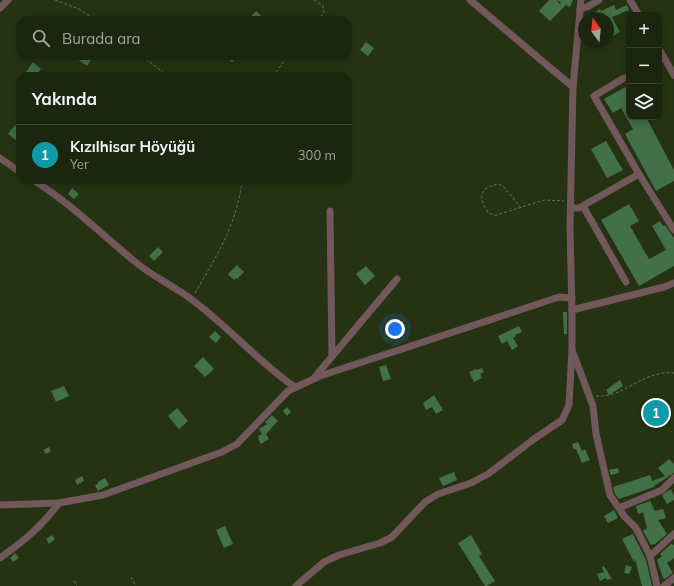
<!DOCTYPE html>
<html lang="tr">
<head>
<meta charset="utf-8">
<style>
	:root { --surface:#1c260e; --page:#252e17; --text:#f1f3f6; --muted:#a0a59e; --line:#3a432e; --accent:#d19dfe }
	body { margin:0; font-family:Mulish,sans-serif; background:var(--page); color:var(--text) }
	.controls { position:absolute; right:12px; top:12px; display:grid; overflow:hidden; border-radius:8px; box-shadow:0 2px 10px #0003 }
	.controls button { width:36px; height:36px; display:grid; place-items:center; padding:0; border:0; border-bottom:1px solid var(--line); background:var(--surface); color:var(--text); font:20px sans-serif }
	.compass { position:absolute; left:578px; top:12px; width:36px; height:36px; border-radius:50%; background:var(--surface); box-shadow:0 2px 10px #0003; rotate:345deg }
	.you { position:absolute; left:395px; top:329px; width:14px; height:14px; margin:-10px; border:3px solid #fff; border-radius:50%; background:#1a73e8; box-shadow:0 0 0 6px #1a73e833 }
	.badge { display:grid; place-items:center; width:26px; height:26px; border-radius:50%; background:var(--accent); color:#fff; font-size:13px; font-weight:700 }
	.pin { position:absolute; translate:-50% -50%; border:2px solid #fff; box-shadow:0 1px 4px #0006 }
	.list { margin:0; padding:0; list-style:none }
	h2 { display:flex; justify-content:space-between; align-items:center; height:52px; margin:0; padding:0 16px; font-size:17px }
	h2 small { font-size:13px; font-weight:400; color:var(--muted) }
	.list li { display:grid; grid-template-columns:26px 1fr auto; gap:12px; align-items:center; box-sizing:border-box; height:60px; padding:0 16px; border-top:1px solid var(--line) }
	.list b { display:block; font-size:15px; white-space:nowrap }
	.list p { margin:0; font-size:13px; white-space:nowrap; color:var(--muted) }
	.list em { font-size:13px; font-style:normal; color:var(--muted) }
	.icon { flex:none; width:22px; height:22px; fill:none; stroke:currentColor; stroke-width:2; stroke-linecap:round; stroke-linejoin:round }
	.map { position:relative; flex:none; width:674px; height:586px; overflow:hidden }
	.search { position:absolute; background:var(--surface); box-shadow:0 2px 10px #0003; left:16px; top:16px; width:336px; height:44px; display:flex; align-items:center; gap:10px; box-sizing:border-box; padding:0 14px; border-radius:12px; color:var(--muted); font-size:15px }
	.panel { position:absolute; background:var(--surface); box-shadow:0 2px 10px #0003; left:16px; top:72px; width:336px; height:112px; border-radius:12px }
	.map>svg:first-child { display:block }
	.building { fill:#417049 }
	.lines { fill:none; stroke-linecap:round; stroke-linejoin:round }
	.path { stroke:#657256; stroke-width:1; stroke-dasharray:3 2; stroke-linecap:butt }
	.minor { stroke:#72575b; stroke-width:7 }
</style>
</head>
<body>
<div class="map">
<svg width="674" height="586" viewBox="0 0 674 586">
	<rect width="100%" height="100%" fill="#253312"/>
	<g class="building">
		<path d="M549 0H556L560 4 561 2 556 0H573L570 7 566 5 550 21 539 11Z"/>
		<path d="M614 5 616 10 627 5 629 10 612 17 620 32 610 38 608 35V18H599L595 12 600 9 601 11Z"/>
		<path d="M256 11 266 20H248Z"/>
		<path d="M366 42 374 48 368 56 360 50Z"/>
		<path d="M73 56H94L87 66Z"/>
		<path d="M225 56H238L232 62Z"/>
		<path d="M33 62 41 69 35 76H23Z"/>
		<path d="M629 85V117H646L674 170V181L656 191 625 134 633 129 621 108 613 113 604 99Z"/>
		<path d="M15 125 20 129V137L17 141 8 134Z"/>
		<path d="M606 141 623 170 607 178 591 149Z"/>
		<path d="M72 188 79 194 74 199 68 194Z"/>
		<path d="M629 204 639 221 630 226 649 259 666 250 652 226 660 221 663 226 665 225 674 238V266L639 286 601 220Z"/>
		<path d="M158 247 163 252 154 261 149 256Z"/>
		<path d="M237 265 244 272 237 279 236 278 234 280 228 274Z"/>
		<path d="M366 266 375 276 365 285 356 274Z"/>
		<path d="M563 312H567V334H564Z"/>
		<path d="M519 326 522 332 515 335V337L513 338 518 346 512 350 507 341 502 344 498 336Z"/>
		<path d="M215 331 221 337 216 343 209 337Z"/>
		<path d="M203 357 214 369 205 377 194 366Z"/>
		<path d="M386 365 391 379 383 381 379 367Z"/>
		<path d="M482 368 484 372 480 374 482 378 474 382 469 372 476 369 477 370Z"/>
		<path d="M620 380 623 386 609 395 606 390Z"/>
		<path d="M64 386 69 396 56 402 51 391Z"/>
		<path d="M434 395 443 410 436 414 432 407 426 410 423 403Z"/>
		<path d="M287 407 291 412 287 416 283 411Z"/>
		<path d="M177 408 188 421 179 429 168 416Z"/>
		<path d="M272 415 278 421 266 434 269 439 261 444 258 439H259L258 436 262 434 259 429 267 424 265 422Z"/>
		<path d="M578 442 582 451 585 449 590 460 582 463 576 449 574 450 572 444Z"/>
		<path d="M49 447 51 451 46 454 43 450Z"/>
		<path d="M669 459 674 464V473L654 486V487L619 499 615 494 613 487 650 475 652 481 665 476 658 468Z"/>
		<path d="M618 468 619 473 611 475 609 470Z"/>
		<path d="M454 472 457 480 443 486 439 478Z"/>
		<path d="M82 476 84 481 77 485 75 480Z"/>
		<path d="M105 478 109 485 98 491 95 485 98 484V482Z"/>
		<path d="M671 489 674 496V500L667 504 662 495Z"/>
		<path d="M650 501 655 511 663 509 666 518 658 520 667 534 654 545V544L651 545 643 531 647 528 643 512 638 514 636 506Z"/>
		<path d="M614 510 618 518 608 523 604 516Z"/>
		<path d="M225 526 233 544 224 548 216 530Z"/>
		<path d="M633 534 646 560 652 586H642L635 559 634 562 622 539Z"/>
		<path d="M52 535 55 539 49 544 46 539Z"/>
		<path d="M471 535 482 554 479 556 495 581 487 586H485L458 543Z"/>
		<path d="M672 543 674 546V558L667 563 673 573 665 579 663 578 657 560 662 556 660 554Z"/>
		<path d="M15 553 19 558 13 562 10 558Z"/>
		<path d="M626 565 632 567 629 574 624 573Z"/>
		<path d="M604 566 612 579 607 580 606 578 600 581 597 574 604 572 602 567Z"/>
	</g>
	<g class="lines">
		<g class="path">
			<path d="M55 0 79 9 96 20"/>
			<path d="M314 0 323 6 324 11 319 20"/>
			<path d="M142 56 168 76"/>
			<path d="M273 76 288 56"/>
			<path d="M521 208 504 187 499 184C485 186 477 193 485 207 486 210 488 213 491 214 494 216 497 215 500 214L544 200 564 201"/>
			<path d="M195 293C217 255 237 225 242 180"/>
			<path d="M596 396C625 398 642 370 674 373"/>
			<path d="M131 577 136 586"/>
			<path d="M74 581 77 586"/>
		</g>
		<g class="minor">
			<path d="M470 0 573 87"/>
			<path d="M581 0 573 87 570 227 572 310 664 287 674 283"/>
			<path d="M630 0 639 15"/>
			<path d="M0 8 8 0"/>
			<path d="M580 9 587 7 599 0"/>
			<path d="M659 49 674 75"/>
			<path d="M624 78 594 96 639 174 674 230"/>
			<path d="M0 158 20 172"/>
			<path d="M33 180C69 202 100 233 133 260 151 276 172 285 191 299 228 326 258 362 295 387"/>
			<path d="M583 206 626 282"/>
			<path d="M571 208H579L639 174"/>
			<path d="M330 211 332 356"/>
			<path d="M572 310V350L593 406 596 434 610 495 624 516 636 528 650 556 657 586"/>
			<path d="M314 378 397 279"/>
			<path d="M0 505 59 503 103 495 222 452 237 444 288 391 320 376 559 297 572 298"/>
			<path d="M619 508 662 490 674 478"/>
			<path d="M650 556 674 534"/>
			<path d="M0 558C25 540 40 528 59 503"/>
			<path d="M296 586 324 562 339 555 380 543 392 537 425 502 438 494 471 483 488 474 534 439 562 420 569 405 572 350"/>
			<path d="M664 586 674 578"/>
		</g>
	</g>
</svg>
<div class="controls">
<button>+</button>
<button>−</button>
<button><svg class="icon" aria-label="layers" viewBox="0 0 24 24"><path d="M12 4l9 5-9 5-9-5zM3 14l9 5 9-5"/></svg></button>
</div>
<svg class="compass" viewBox="-18 -18 36 36"><path d="M0-13l5 13h-10z" fill="#e53935"/><path d="M0 13l5-13h-10z" fill="#a0a59e"/></svg>
<div class="you"></div>
<div class="pin badge" style="left:656px;top:413px;background:#0f9aa8">1</div>
<div class="search"><svg class="icon" aria-label="search" viewBox="0 0 24 24"><circle cx="10" cy="10" r="6"/><path d="M15 15l6 6"/></svg>Burada ara</div>
<section class="panel">
<h2>Yakında<small></small></h2>
<ul class="list">
<li><span class="badge" style="background:#0f9aa8">1</span><div><b>Kızılhisar Höyüğü</b><p>Yer</p></div><em>300 m</em></li>
</ul>
</section>
</div>
</body>
</html>
